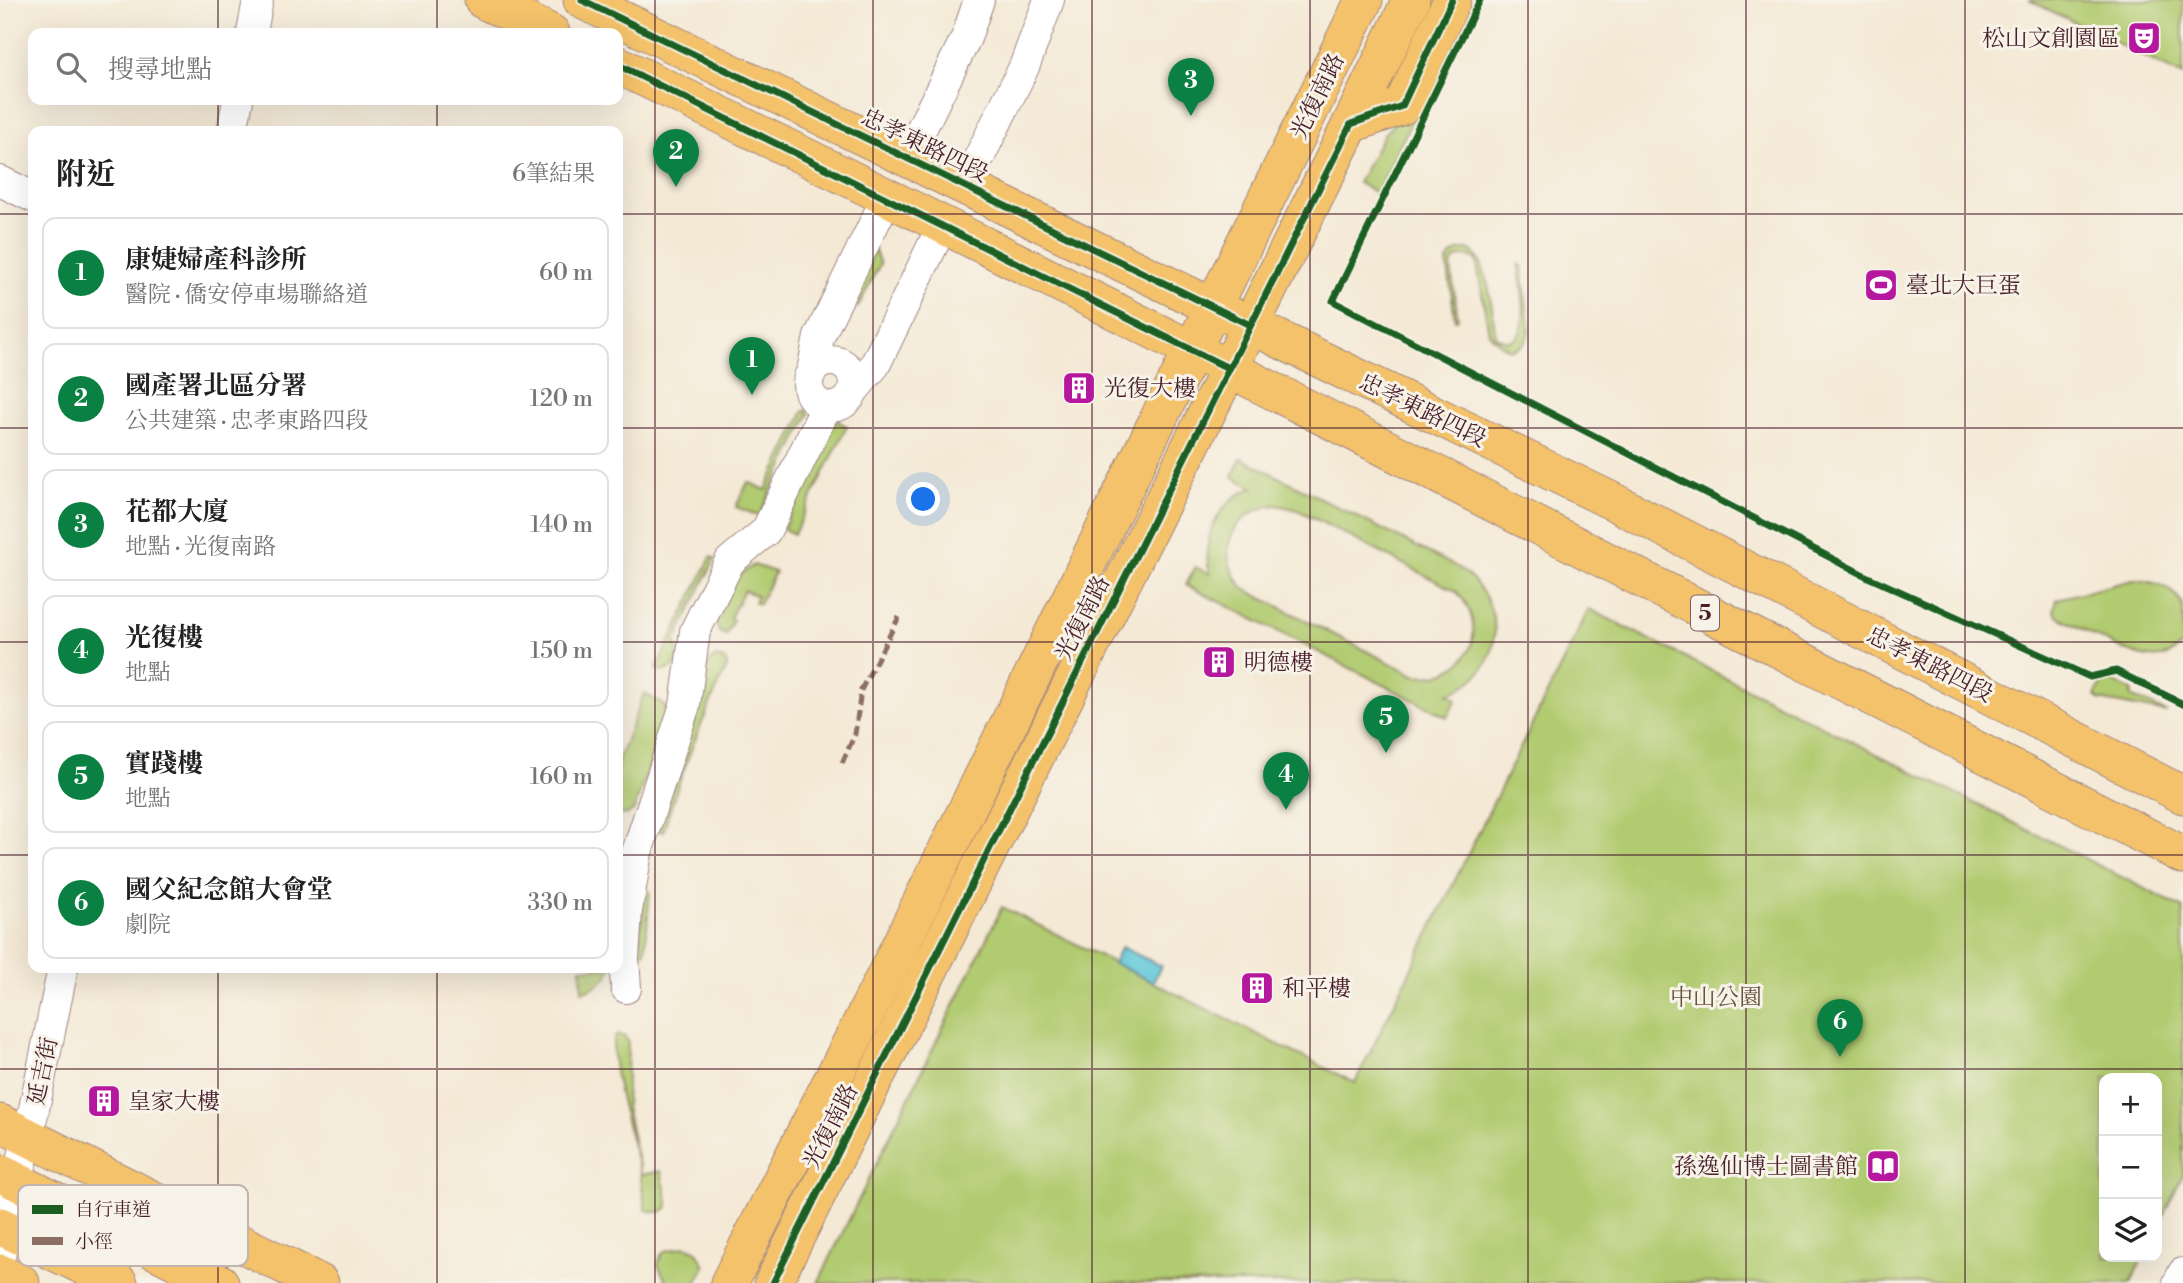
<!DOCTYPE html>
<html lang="zh-TW">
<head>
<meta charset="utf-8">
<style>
	:root { --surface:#fff; --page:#f2f2f2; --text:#222; --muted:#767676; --line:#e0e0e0; --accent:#0b8043 }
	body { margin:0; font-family:"Libre Bodoni","Noto Serif TC",serif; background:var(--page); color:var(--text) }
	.controls { position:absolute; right:21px; bottom:21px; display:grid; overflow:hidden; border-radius:14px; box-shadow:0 7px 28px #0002 }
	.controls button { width:63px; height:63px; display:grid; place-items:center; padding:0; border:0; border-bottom:2px solid var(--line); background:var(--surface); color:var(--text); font:35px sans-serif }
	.you { position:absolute; left:924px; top:500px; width:24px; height:24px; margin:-18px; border:5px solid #fff; border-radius:50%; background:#1a73e8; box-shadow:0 0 0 10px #1a73e833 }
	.badge { display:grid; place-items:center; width:46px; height:46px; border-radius:50%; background:var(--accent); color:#fff; font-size:23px; font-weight:700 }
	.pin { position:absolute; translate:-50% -58px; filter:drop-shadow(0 2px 4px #0008) }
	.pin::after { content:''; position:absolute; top:37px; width:24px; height:21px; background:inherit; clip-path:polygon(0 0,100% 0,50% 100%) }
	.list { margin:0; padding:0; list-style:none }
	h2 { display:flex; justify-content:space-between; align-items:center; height:91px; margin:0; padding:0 28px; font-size:30px }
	h2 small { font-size:23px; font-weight:400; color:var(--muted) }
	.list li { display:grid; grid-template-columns:46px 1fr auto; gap:21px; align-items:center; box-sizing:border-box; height:112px; margin:0 14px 14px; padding:0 14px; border:2px solid var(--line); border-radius:14px }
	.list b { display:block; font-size:26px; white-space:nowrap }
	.list p { margin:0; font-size:23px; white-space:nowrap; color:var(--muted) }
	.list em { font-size:23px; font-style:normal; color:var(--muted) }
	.icon { flex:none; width:38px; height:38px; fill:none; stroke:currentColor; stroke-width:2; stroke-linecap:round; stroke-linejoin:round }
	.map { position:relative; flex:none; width:2183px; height:1283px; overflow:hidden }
	.search { position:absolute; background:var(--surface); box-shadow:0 7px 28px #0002; left:28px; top:28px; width:595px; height:77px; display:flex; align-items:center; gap:18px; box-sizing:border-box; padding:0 24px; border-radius:14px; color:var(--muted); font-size:26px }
	.panel { position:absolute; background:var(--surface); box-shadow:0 7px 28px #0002; left:28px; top:126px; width:595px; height:847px; border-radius:14px }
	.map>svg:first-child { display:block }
	.green { fill:#b1cb70; stroke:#7e754e; stroke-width:2; fill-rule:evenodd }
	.water { fill:#5ec7d9; stroke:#547382; stroke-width:2 }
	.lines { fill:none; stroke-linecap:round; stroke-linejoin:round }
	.minor-casing { stroke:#9f8480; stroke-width:32 }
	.major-casing { stroke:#9f8480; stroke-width:39 }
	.minor { stroke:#fff; stroke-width:30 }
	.major { stroke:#f4c26a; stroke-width:37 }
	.quiet { stroke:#8d6e63; stroke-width:5; stroke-dasharray:10 5; stroke-linecap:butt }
	.cycleway-casing { stroke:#f7f3e8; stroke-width:11 }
	.cycleway { stroke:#1b5e20; stroke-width:7 }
	.grid { fill:none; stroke:#4a1f2b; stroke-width:2; stroke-opacity:0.55 }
	.labels { text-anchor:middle; stroke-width:6; stroke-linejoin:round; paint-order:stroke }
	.shield { fill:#f7f3e8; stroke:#7e5f64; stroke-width:2 }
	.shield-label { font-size:21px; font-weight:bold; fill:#4a1f2b }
	.poi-label { font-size:23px; fill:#4a1f2b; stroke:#f7f3e8; text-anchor:start }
	.street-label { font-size:23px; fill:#4a1f2b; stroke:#f7f3e8 }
	.park-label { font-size:23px; fill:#695340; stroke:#f7f3e8 }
	.key { fill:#f7f3e8; stroke:#c3b3af; stroke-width:2 }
	.key-label { font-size:19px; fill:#4a1f2b }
</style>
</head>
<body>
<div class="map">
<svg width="2183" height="1283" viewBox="0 0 2183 1283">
	<rect width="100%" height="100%" fill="#f7f3e8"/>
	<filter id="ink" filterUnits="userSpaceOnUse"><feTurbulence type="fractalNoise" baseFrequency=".0143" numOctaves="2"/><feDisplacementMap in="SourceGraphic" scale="14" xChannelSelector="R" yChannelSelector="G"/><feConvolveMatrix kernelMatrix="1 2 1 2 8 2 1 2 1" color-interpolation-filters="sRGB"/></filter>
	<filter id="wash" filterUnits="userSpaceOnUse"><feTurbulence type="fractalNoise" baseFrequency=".00686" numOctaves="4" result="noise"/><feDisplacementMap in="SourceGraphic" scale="28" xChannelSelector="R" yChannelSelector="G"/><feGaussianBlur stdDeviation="1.57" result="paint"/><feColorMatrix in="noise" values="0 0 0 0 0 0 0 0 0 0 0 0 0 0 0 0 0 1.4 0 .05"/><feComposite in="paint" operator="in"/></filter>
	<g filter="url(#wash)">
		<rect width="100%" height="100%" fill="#f4e9d5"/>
		<g class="green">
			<path d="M2029 0H2183V76Z"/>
			<path d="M1415 115 1377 193 1358 183 1384 134 1399 118Z"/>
			<path d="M874 248 880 264 858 307 853 291Z"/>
			<path d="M1460 250H1471C1490 265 1492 313 1496 337 1537 358 1521 281 1518 264L1522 265 1529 327C1528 341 1525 346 1512 350L1501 345 1489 333 1476 259C1468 254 1461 255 1453 261L1451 268 1458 319 1455 320 1447 261 1451 256Z"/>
			<path d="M807 410 809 414 759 516 736 507 748 482 766 490 804 411Z"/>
			<path d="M835 420 847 426 794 534 783 529Z"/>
			<path d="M1241 458 1457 567C1508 600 1509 671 1448 694L1457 699 1447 717 1186 585 1195 567 1210 574C1200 539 1218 500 1253 488L1232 476ZM1277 505 1298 510 1456 591C1493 630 1467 683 1414 675L1246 590C1211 556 1231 510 1277 505Z"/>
			<path d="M711 557 715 559 675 641C679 652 680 658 673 668L665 671 656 669Z"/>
			<path d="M754 565 775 572 759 604 754 602 757 596 744 590 730 618 733 620 726 635 719 632 715 620 737 576Z"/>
			<path d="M2133 580C2151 580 2180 588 2183 610 2183 621 2183 633 2183 644 2174 654 2162 659 2148 657 2122 653 2082 628 2057 616L2054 610 2057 599Z"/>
			<path d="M1589 609 2183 908V1175L2157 1228V1078H2104V1257H2143L2130 1283H818L1002 907 1355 1083Z"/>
			<path d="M716 657 726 661 727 667C701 721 680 775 663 832L658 830C673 786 689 741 702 696 705 683 703 662 716 657Z"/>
			<path d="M2104 677 2132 691 2131 696 2167 713 2099 700 2095 696Z"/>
			<path d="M644 693 664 705 666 717 634 810 629 814 618 815V761Z"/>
			<path d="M644 890 650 891 645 952H639Z"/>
			<path d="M581 968H611C606 982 596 988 582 991Z"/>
			<path d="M617 1035 624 1036 628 1041 626 1107 641 1175 661 1171 668 1202V1207C662 1213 654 1213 646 1210 643 1197 642 1184 640 1172 635 1149 602 1050 617 1035Z"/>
			<path d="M686 1246 696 1250 705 1266 696 1283H667L658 1265 661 1255 666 1251Z"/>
		</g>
		<path class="water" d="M1121 947 1161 966 1153 982 1113 963Z"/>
	</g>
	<g filter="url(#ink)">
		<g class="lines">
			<g class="minor-casing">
				<g id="minor">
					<path d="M252 33 258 0"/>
					<path d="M232 131 238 100"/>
					<path d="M907 158 966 38 979 0"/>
					<path d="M0 181 33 197"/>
					<path d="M965 186 1024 67 1049 0"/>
					<circle cx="831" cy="384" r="23"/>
					<path d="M812 371 819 337 886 199"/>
					<path d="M853 391 875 365 942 226"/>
					<path d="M626 988 624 959 627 911 637 852 685 705 695 631 730 561 766 531 826 407"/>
					<path d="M0 1256 34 1109 63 968"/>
					<path d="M2178 1283 2183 1273"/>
				</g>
			</g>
			<g class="major-casing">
				<g id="major">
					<path d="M483 0 551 33"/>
					<path d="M582 0 1614 502 2183 795"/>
					<path d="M618 65C1144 320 1662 591 2183 855"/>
					<path d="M1351 124 1411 0"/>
					<path d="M0 1123 320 1283"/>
					<path d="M0 1173 220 1283"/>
					<path d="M0 1226 119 1283"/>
					<path d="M0 1273 21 1283"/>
					<path d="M729 1283 886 974 1364 0"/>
					<path d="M773 1283 1351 124 1402 106 1452 0"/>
				</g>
			</g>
			<use href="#minor" class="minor"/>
			<use href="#major" class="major"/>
			<path class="quiet" d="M842 763 855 734 861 690 899 617"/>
			<g class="cycleway-casing">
				<g id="cycleway">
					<path d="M582 0 1250 325"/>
					<path d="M1480 0 1333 301 1868 577 2090 677 2116 671 2183 704"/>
					<path d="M618 65 1228 368"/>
					<path d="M773 1283 1351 124 1402 106 1452 0"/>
				</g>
			</g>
			<use href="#cycleway" class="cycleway"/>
		</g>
	</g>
	<path class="grid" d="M218 0V33M437 0V33M655 0V1283M873 0V1283M1092 0V1283M1310 0V1283M1528 0V1283M1746 0V1283M1965 0V1283M218 100V131M437 100V131M0 214H33M618 214H2183M0 428H33M618 428H2183M0 642H33M618 642H2183M0 855H33M618 855H2183M218 968V1283M437 968V1283M0 1069H2183"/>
	<defs>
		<g id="theatre-square" transform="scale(1.75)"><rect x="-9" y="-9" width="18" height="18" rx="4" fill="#b5179e" stroke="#f7f3e8"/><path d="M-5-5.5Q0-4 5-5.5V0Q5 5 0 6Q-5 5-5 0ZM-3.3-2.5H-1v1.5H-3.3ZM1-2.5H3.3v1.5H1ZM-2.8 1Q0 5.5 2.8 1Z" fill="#fff"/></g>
		<g id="stadium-square" transform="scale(1.75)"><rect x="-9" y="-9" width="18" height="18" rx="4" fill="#b5179e" stroke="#f7f3e8"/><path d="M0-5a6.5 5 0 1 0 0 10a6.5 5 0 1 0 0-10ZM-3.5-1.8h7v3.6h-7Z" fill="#fff"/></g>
		<g id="building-square" transform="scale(1.75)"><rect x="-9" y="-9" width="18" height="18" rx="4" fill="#b5179e" stroke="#f7f3e8"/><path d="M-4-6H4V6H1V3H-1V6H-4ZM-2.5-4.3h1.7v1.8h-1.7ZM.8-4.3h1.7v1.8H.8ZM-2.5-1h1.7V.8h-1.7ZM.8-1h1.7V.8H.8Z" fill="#fff"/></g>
		<g id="library-square" transform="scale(1.75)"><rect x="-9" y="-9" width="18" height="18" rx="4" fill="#b5179e" stroke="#f7f3e8"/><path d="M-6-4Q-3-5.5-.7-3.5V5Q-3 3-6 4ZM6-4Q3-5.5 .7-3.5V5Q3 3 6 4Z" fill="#fff"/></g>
	</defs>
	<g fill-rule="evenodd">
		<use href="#theatre-square" x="2144" y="38"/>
		<use href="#stadium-square" x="1881" y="285"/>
		<use href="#building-square" x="1079" y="388"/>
		<use href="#building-square" x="1219" y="662"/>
		<use href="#building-square" x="1257" y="988"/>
		<use href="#building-square" x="104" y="1101"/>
		<use href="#library-square" x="1883" y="1166"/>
	</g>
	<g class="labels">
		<rect class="shield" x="1691" y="595.5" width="28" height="35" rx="5"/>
		<g class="shield-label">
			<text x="1705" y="620">5</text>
		</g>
		<g class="poi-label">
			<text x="2120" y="46" text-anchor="end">松山文創園區</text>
			<text x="1906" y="293">臺北大巨蛋</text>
			<text x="1104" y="396">光復大樓</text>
			<text x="1244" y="670">明德樓</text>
			<text x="1282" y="996">和平樓</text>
			<text x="128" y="1109">皇家大樓</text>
			<text x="1858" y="1174" text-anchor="end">孫逸仙博士圖書館</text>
		</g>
		<g class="street-label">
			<text transform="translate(1317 96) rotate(-64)" y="8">光復南路</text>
			<text transform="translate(925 145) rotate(26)" y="8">忠孝東路四段</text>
			<text transform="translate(1423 410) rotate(26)" y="8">忠孝東路四段</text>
			<text transform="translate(1082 618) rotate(-63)" y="8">光復南路</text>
			<text transform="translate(1930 664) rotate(27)" y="8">忠孝東路四段</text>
			<text transform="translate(42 1071) rotate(-78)" y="8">延吉街</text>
			<text transform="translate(830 1126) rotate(-63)" y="8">光復南路</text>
		</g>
		<g class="park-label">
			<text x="1716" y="1005">中山公園</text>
		</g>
	</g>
	<rect x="18" y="1185" width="230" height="81" rx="10" class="key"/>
	<rect x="32" y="1205" width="31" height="9" fill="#1b5e20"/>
	<rect x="32" y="1237" width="31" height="8" fill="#8d6e63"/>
	<g class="key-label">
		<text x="75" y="1216">自行車道</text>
		<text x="75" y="1248">小徑</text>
	</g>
</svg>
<div class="controls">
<button>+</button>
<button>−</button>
<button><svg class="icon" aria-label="layers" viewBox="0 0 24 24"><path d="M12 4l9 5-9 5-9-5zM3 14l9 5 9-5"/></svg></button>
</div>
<div class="you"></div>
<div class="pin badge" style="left:752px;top:395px">1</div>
<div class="pin badge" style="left:676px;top:187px">2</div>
<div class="pin badge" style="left:1191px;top:116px">3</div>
<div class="pin badge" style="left:1286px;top:810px">4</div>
<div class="pin badge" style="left:1386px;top:753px">5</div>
<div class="pin badge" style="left:1840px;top:1057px">6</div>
<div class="search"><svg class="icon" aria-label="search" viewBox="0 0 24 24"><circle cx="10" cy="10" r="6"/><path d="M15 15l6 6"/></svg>搜尋地點</div>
<section class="panel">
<h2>附近<small>6筆結果</small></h2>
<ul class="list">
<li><span class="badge">1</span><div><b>康婕婦產科診所</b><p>醫院 · 僑安停車場聯絡道</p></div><em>60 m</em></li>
<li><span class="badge">2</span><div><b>國產署北區分署</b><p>公共建築 · 忠孝東路四段</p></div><em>120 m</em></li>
<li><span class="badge">3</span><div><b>花都大廈</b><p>地點 · 光復南路</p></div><em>140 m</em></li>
<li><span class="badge">4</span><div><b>光復樓</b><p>地點</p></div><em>150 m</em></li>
<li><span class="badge">5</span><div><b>實踐樓</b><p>地點</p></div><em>160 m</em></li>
<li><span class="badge">6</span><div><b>國父紀念館大會堂</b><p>劇院</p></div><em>330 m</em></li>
</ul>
</section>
</div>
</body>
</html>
